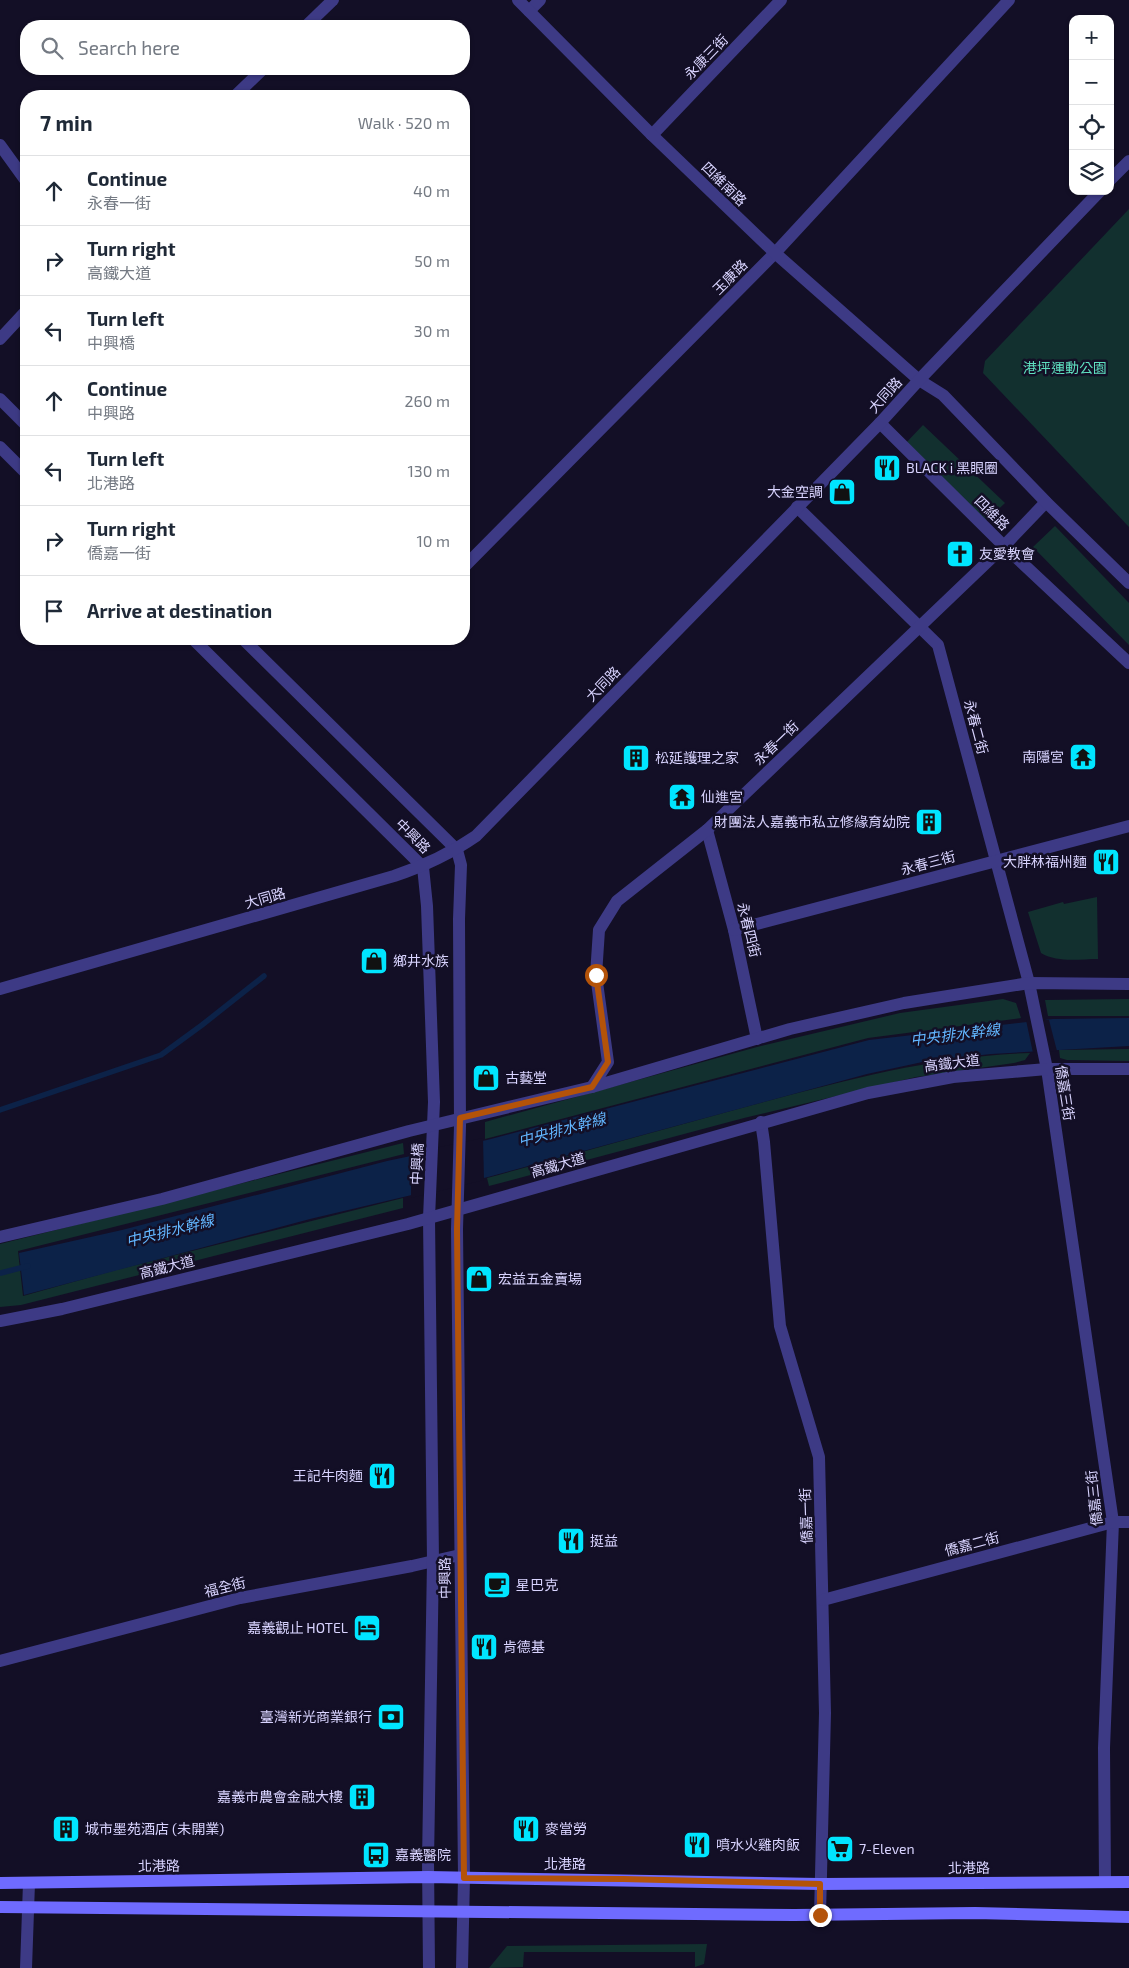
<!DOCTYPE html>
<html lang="en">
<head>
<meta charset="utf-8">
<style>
	:root { --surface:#fff; --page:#f6f6f7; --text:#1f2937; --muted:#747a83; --line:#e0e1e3 }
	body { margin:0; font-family:"Exo 2","Noto Sans TC",sans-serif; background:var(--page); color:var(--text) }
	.controls { position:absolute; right:15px; top:15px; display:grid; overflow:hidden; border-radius:10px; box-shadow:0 1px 4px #0004 }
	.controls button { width:45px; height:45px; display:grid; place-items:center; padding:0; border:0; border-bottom:1px solid var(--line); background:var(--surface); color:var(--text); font:25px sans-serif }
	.stop { position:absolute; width:15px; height:15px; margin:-11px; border:4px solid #b45309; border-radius:50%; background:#fff }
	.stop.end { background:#b45309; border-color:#fff; box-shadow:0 1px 5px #0008 }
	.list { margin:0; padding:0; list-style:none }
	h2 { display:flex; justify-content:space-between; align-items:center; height:65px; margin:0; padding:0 20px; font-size:21px }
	h2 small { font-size:16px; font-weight:400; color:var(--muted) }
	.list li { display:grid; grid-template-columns:32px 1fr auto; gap:15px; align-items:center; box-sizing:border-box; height:70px; padding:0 20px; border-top:1px solid var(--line) }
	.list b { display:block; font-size:19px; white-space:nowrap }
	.list p { margin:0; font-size:16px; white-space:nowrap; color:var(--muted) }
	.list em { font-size:16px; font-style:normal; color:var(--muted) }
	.icon { flex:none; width:28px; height:28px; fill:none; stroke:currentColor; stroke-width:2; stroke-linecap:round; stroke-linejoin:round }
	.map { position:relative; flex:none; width:1129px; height:1968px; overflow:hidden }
	.search { position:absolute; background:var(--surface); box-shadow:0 1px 4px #0004; left:20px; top:20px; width:450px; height:55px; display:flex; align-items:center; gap:12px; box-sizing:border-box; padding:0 18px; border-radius:20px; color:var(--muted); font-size:19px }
	.panel { position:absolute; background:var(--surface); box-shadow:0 1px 4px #0004; left:20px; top:90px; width:450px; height:555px; border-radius:20px }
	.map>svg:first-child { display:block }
	.green { fill:#12302f }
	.water { fill:#0c2248 }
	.pier { fill:#130f26 }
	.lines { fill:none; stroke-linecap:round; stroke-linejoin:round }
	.stream { stroke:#0c2248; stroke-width:5.5 }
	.minor { stroke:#3d3a85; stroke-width:12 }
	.tertiary { stroke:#3d3a85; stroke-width:12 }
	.secondary { stroke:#6f6bff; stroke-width:12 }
	.route { stroke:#b45309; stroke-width:6 }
	.labels { text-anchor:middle; stroke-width:5; stroke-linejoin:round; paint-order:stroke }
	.street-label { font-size:14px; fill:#d9d4ff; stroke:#130f26 }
	.park-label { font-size:14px; fill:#5fe0c0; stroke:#130f26 }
	.poi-label { font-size:14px; fill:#d9d4ff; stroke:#130f26; text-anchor:start }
	.water-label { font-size:15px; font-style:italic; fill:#62b6ff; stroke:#130f26 }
</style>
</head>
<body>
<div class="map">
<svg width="1129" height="1968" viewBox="0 0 1129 1968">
	<rect width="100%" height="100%" fill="#130f26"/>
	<g class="green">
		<path d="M1129 209V527L983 373 985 361Z"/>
		<path d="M923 425 1005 503 986 521 905 444Z"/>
		<path d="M1055 526 1129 603V645L1033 547Z"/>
		<path d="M1097 897 1098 959C1079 959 1058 963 1041 953L1028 912 1063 902 1064 904Z"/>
		<path d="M1003 999 1016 1003 1021 1018 868 1038 485 1139V1122L757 1047 900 1013Z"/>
		<path d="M1129 999V1016H1048L1045 1000Z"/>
		<path d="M1129 1049V1061L1067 1060 1060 1058 1059 1050Z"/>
		<path d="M1030 1053 1025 1060 1014 1063 916 1077 744 1118 489 1186 487 1178C571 1155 655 1132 738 1109 835 1083 930 1056 1030 1053Z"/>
		<path d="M403 1143 404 1154 18 1251 23 1296 116 1270 403 1198V1208L21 1305 0 1307V1244Z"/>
		<path d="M707 1944 704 1964 695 1967V1952H524L523 1967 489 1968 507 1946Z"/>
	</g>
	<path class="water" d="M1129 1018V1046L991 1054 927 1061 867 1074 488 1177 310 1219 24 1295 19 1253 122 1230 387 1161 487 1140 869 1040 1053 1019Z"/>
	<g class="pier">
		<path d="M1026 1020H1049L1057 1051 1033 1053Z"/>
		<path d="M483 1138 484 1180 411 1198V1153Z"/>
	</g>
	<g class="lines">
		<g class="stream">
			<path d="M0 1110 161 1055 202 1025 264 976"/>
			<path d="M1 1273 28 1266"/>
		</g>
		<g class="minor">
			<path d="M529 11 540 0"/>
			<path d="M306 26 333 0"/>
			<path d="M235 96 263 69"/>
			<path d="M652 135 781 0"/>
			<path d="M0 145 26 181"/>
			<path d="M0 339 26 311"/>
			<path d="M880 423 1004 546 1129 663"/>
			<path d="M797 507 938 645 1029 983 1047 1069 1113 1522 1104 1748 1105 1881"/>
			<path d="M464 567 775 253 1009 0"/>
			<path d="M707 830 734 930 757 1039"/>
			<path d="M734 930 1129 826"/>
			<path d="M592 1087 608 1062 596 975 599 930 617 901 707 830 1004 546 1046 502"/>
			<path d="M761 1122 764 1142 780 1326 819 1457 825 1713 820 1915"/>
			<path d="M823 1600 1113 1522H1129"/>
			<path d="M0 1661 240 1598 412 1566 460 1555"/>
			<path d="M26 1968 29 1883"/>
		</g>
		<g class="tertiary">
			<path d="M518 0 652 135 775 253 919 380 943 395 1046 502 1129 583"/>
			<path d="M1110 180 1129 161"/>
			<path d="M0 399 26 425"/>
			<path d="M0 447 26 473"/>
			<path d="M193 639 423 867 427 906 434 1102 429 1218 433 1561 428 1861 429 1968"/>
			<path d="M243 639 457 850 461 865 459 919 460 1126 457 1229 464 1878 462 1968"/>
			<path d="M0 989 394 876C424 866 450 854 476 836L880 423 919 380 1100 191"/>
			<path d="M0 1237 162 1199 409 1131 592 1087 790 1029 904 1003 1029 983 1129 984"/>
			<path d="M0 1321 62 1309 408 1224 868 1093 953 1077 1047 1069H1129"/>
		</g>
		<g class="secondary">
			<path d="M0 1883 428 1877 820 1884 1129 1882"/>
			<path d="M0 1907 794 1915 975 1913 1129 1917"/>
		</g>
	</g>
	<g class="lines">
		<path class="route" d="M596 975 608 1062 592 1087 460 1118 457 1229 464 1878 623 1879 820 1884V1915"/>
	</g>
	<defs>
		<g id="restaurant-square" transform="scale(1.4375)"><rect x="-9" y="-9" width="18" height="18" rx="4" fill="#00e5ff" stroke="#130f26"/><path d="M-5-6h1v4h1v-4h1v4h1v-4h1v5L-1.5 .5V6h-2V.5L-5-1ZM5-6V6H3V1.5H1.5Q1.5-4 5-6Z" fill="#111"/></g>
		<g id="shop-square" transform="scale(1.4375)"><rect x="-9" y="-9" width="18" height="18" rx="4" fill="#00e5ff" stroke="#130f26"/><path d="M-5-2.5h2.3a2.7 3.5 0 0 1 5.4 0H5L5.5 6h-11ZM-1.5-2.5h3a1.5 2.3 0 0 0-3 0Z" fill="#111"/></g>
		<g id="church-square" transform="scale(1.4375)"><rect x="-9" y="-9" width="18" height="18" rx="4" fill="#00e5ff" stroke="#130f26"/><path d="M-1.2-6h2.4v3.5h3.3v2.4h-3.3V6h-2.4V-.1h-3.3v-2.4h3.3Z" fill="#111"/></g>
		<g id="temple-square" transform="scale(1.4375)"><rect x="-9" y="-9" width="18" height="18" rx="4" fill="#00e5ff" stroke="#130f26"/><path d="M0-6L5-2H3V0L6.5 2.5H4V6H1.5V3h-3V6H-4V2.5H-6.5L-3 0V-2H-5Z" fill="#111"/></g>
		<g id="building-square" transform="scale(1.4375)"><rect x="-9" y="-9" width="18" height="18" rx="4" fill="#00e5ff" stroke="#130f26"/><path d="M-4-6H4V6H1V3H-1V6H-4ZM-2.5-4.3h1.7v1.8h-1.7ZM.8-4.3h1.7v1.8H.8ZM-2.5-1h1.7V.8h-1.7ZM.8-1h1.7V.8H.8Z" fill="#111"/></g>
		<g id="cafe-square" transform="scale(1.4375)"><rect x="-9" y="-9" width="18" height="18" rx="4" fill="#00e5ff" stroke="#130f26"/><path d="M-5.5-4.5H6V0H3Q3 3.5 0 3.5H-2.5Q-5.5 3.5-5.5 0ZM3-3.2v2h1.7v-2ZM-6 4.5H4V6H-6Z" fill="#111"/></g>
		<g id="hotel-square" transform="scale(1.4375)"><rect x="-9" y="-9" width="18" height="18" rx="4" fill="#00e5ff" stroke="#130f26"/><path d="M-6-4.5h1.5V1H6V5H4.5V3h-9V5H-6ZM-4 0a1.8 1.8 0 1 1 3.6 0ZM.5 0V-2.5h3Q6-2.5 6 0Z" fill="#111"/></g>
		<g id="bank-square" transform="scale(1.4375)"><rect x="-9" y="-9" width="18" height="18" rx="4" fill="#00e5ff" stroke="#130f26"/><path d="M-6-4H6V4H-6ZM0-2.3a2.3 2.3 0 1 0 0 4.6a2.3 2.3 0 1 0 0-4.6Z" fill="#111"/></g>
		<g id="supermarket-square" transform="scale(1.4375)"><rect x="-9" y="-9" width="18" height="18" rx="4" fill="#00e5ff" stroke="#130f26"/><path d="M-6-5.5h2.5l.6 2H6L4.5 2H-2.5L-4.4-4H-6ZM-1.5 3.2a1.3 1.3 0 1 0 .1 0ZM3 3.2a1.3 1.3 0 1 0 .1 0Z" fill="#111"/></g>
		<g id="bus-square" transform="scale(1.4375)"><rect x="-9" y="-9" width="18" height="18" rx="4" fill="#00e5ff" stroke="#130f26"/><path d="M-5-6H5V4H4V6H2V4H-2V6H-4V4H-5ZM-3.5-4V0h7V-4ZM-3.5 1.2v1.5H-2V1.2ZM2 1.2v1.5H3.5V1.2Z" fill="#111"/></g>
	</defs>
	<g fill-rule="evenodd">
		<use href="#restaurant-square" x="887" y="468"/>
		<use href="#shop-square" x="842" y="492"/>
		<use href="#church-square" x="960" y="554"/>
		<use href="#temple-square" x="1083" y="757"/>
		<use href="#building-square" x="636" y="758"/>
		<use href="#temple-square" x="682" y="797"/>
		<use href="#building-square" x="929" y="822"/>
		<use href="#restaurant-square" x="1106" y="862"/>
		<use href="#shop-square" x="374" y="961"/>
		<use href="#shop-square" x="486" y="1078"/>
		<use href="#shop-square" x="479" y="1279"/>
		<use href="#restaurant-square" x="382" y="1476"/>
		<use href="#restaurant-square" x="571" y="1541"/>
		<use href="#cafe-square" x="497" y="1585"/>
		<use href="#hotel-square" x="367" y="1628"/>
		<use href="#restaurant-square" x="484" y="1647"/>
		<use href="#bank-square" x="391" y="1717"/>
		<use href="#building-square" x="362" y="1797"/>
		<use href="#building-square" x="66" y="1829"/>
		<use href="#restaurant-square" x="526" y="1829"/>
		<use href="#restaurant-square" x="697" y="1845"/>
		<use href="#supermarket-square" x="840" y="1849"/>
		<use href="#bus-square" x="376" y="1855"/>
	</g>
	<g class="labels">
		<g class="street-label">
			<text transform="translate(706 57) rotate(-46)" y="5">永康三街</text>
			<text transform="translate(724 184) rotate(44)" y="5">四維南路</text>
			<text transform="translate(730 277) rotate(-45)" y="5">玉康路</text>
			<text transform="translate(885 395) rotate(-48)" y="5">大同路</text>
			<text transform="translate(992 513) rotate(45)" y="5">四維路</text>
			<text transform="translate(603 684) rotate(-46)" y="5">大同路</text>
			<text transform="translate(976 727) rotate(75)" y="5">永春二街</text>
			<text transform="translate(776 743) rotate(-44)" y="5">永春一街</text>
			<text transform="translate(413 836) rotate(45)" y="5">中興路</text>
			<text transform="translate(928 863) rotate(-15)" y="5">永春三街</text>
			<text transform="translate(265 898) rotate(-16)" y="5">大同路</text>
			<text transform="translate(749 930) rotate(76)" y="5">永春四街</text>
			<text transform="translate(952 1063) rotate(-7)" y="5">高鐵大道</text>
			<text transform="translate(1065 1093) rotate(81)" y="5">僑嘉三街</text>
			<text transform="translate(417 1164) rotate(-87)" y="5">中興橋</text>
			<text transform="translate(558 1165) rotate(-16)" y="5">高鐵大道</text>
			<text transform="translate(167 1267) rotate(-14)" y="5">高鐵大道</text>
			<text transform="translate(1094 1498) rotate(-96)" y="5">僑嘉三街</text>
			<text transform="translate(806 1516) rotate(-92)" y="5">僑嘉一街</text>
			<text transform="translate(972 1544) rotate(-15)" y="5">僑嘉二街</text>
			<text transform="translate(445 1578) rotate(-91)" y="5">中興路</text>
			<text transform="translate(225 1587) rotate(-14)" y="5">福全街</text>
			<text x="565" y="1869">北港路</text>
			<text transform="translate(159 1866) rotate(-1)" y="5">北港路</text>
			<text transform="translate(969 1868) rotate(-1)" y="5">北港路</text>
		</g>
		<g class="park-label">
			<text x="1065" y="373">港坪運動公園</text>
		</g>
		<g class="poi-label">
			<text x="906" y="473">BLACK i 黑眼圈</text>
			<text x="823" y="497" text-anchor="end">大金空調</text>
			<text x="979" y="559">友愛教會</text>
			<text x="1064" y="762" text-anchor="end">南隱宮</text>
			<text x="655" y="763">松延護理之家</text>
			<text x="701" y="802">仙進宮</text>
			<text x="910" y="827" text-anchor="end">財團法人嘉義市私立修緣育幼院</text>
			<text x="1087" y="867" text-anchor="end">大胖林福州麵</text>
			<text x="393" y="966">鄉井水族</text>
			<text x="505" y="1083">古藝堂</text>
			<text x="498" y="1284">宏益五金賣場</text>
			<text x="363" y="1481" text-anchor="end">王記牛肉麵</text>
			<text x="590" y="1546">挺益</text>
			<text x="516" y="1590">星巴克</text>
			<text x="348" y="1633" text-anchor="end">嘉義觀止 HOTEL</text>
			<text x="503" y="1652">肯德基</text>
			<text x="372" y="1722" text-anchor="end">臺灣新光商業銀行</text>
			<text x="343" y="1802" text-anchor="end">嘉義市農會金融大樓</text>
			<text x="85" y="1834">城市墨苑酒店 (未開業)</text>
			<text x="545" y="1834">麥當勞</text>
			<text x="716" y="1850">噴水火雞肉飯</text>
			<text x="859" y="1854">7-Eleven</text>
			<text x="395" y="1860">嘉義醫院</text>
		</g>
		<g class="water-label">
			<text transform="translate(955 1035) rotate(-7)" y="5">中央排水幹線</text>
			<text transform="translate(562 1130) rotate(-15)" y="5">中央排水幹線</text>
			<text transform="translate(170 1231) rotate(-14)" y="5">中央排水幹線</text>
		</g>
	</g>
</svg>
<div class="controls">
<button>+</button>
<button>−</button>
<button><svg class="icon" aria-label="locate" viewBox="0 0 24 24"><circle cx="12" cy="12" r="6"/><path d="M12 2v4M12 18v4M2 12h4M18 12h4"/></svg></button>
<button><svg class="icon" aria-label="layers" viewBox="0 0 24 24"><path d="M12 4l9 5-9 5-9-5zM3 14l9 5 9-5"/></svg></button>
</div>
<div class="stop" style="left:596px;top:975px"></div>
<div class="stop end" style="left:820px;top:1915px"></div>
<div class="search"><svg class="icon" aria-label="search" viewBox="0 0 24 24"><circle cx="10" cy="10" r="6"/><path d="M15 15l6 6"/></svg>Search here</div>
<section class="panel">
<h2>7 min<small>Walk · 520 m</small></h2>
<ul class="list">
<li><svg class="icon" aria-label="ahead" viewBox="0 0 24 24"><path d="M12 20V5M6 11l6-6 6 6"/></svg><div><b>Continue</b><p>永春一街</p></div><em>40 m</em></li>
<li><svg class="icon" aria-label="right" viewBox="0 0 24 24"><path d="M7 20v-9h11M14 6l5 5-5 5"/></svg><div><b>Turn right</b><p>高鐵大道</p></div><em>50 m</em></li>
<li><svg class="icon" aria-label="left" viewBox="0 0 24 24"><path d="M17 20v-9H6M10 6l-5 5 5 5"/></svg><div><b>Turn left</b><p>中興橋</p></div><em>30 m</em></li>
<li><svg class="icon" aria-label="ahead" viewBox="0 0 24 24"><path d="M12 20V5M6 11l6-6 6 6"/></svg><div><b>Continue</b><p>中興路</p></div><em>260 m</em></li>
<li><svg class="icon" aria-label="left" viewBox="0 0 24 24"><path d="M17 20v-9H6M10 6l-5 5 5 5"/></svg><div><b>Turn left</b><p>北港路</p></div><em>130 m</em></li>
<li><svg class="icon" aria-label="right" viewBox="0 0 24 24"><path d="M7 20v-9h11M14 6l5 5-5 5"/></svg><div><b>Turn right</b><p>僑嘉一街</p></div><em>10 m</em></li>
<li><svg class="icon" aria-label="arrive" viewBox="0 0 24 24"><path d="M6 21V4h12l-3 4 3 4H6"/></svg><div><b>Arrive at destination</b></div></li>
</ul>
</section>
</div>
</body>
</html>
